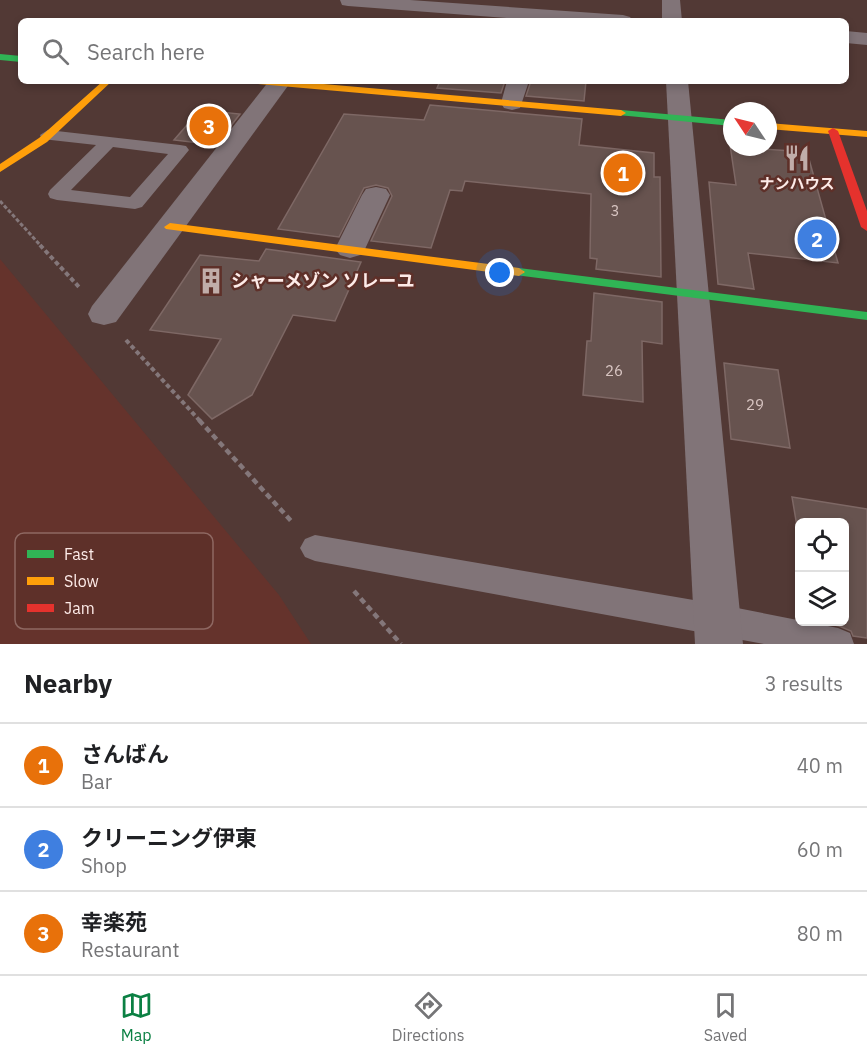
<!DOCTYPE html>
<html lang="en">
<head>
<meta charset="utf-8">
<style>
	:root { --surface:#fff; --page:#f6f6f6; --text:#202124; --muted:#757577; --line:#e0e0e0; --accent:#0b8043 }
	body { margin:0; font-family:"IBM Plex Sans","Noto Sans JP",sans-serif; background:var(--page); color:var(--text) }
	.controls { position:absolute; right:18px; bottom:18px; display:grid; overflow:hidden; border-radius:9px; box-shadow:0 3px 9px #0003 }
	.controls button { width:54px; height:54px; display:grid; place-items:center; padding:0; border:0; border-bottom:2px solid var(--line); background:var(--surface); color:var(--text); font:30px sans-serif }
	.compass { position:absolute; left:723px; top:102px; width:54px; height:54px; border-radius:50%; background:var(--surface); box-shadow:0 3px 9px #0003; rotate:305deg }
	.you { position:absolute; left:500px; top:273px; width:21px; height:21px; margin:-15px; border:4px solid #fff; border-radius:50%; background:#1a73e8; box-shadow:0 0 0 9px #1a73e833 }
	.badge { display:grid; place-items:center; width:39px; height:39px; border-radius:50%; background:var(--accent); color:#fff; font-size:20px; font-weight:700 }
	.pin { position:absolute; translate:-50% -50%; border:3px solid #fff; box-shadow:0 2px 6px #0006 }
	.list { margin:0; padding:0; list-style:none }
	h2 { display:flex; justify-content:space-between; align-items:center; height:78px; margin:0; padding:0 24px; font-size:26px }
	h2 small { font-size:20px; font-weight:400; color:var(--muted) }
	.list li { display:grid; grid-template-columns:39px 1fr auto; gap:18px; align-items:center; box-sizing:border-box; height:84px; padding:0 24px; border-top:2px solid var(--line) }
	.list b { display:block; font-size:22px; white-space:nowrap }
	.list p { margin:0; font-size:20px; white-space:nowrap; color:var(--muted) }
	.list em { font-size:20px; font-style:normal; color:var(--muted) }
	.icon { flex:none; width:33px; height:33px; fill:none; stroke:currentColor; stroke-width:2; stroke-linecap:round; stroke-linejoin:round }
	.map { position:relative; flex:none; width:867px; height:644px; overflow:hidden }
	.search { position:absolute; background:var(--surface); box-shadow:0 3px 9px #0003; left:18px; right:18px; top:18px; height:66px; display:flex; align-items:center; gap:15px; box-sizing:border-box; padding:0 21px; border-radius:9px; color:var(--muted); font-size:22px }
	.sheet { height:330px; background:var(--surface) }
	nav { display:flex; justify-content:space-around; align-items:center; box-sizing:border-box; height:84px; border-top:2px solid var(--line); background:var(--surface); font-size:16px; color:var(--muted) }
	nav a { display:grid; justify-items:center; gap:3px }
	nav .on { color:var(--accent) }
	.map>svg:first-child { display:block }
	.built { fill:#65332c }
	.building { fill:#67534f; stroke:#7e6865; stroke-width:1.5 }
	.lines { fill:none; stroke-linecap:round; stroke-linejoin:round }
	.path-far2 { stroke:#84777a; stroke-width:3; stroke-dasharray:4 2; stroke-linecap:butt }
	.path-far1 { stroke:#84777a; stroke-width:4; stroke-dasharray:4.5 3; stroke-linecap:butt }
	.path { stroke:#84777a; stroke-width:4.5; stroke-dasharray:6 4; stroke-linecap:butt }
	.lane { fill:#817478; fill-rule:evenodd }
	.street { fill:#817478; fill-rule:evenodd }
	.fast { fill:#30b455; fill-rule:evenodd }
	.slow { fill:#ff9f0a; fill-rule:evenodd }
	.jam { fill:#e5322d; fill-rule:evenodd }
	.labels { text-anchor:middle; stroke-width:5; stroke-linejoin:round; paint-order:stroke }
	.far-poi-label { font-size:15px; font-weight:bold; fill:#fdebe8; stroke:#5e3029 }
	.number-label { font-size:15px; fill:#d8c5c2 }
	.poi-label { font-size:18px; font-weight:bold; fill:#fdebe8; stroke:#5e3029; text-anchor:start }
	.key { fill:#5e3029; stroke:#8e6862; stroke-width:1.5 }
	.key-label { font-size:16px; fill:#fdebe8 }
</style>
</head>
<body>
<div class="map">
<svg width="867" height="644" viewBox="0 0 867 644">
	<rect width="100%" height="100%" fill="#523935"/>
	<path class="built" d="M0 259 279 595 311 644H0Z"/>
	<g class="building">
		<path d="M440 81H505L501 93 437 88Z"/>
		<path d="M531 81H586L584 101 526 96Z"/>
		<path d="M430 105 582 119 579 145 654 153V177H660L661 277 596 269 597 259 590 258 591 194 465 181 462 191 450 190 431 248 371 241 392 196 388 188 376 185 364 188 339 237 278 229 344 114 424 120Z"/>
		<path d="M200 110 240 114 216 145 174 140Z"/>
		<path d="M730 145 732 147 807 152 838 263 748 253 754 289 718 284 709 182 736 185Z"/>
		<path d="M266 249 361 262 335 321 293 315 252 395 212 419 188 395 221 339 150 330 200 255 259 261Z"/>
		<path d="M594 293 662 302V344L642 341 643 402 583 395 587 341H591Z"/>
		<path d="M724 363 778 370 790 448 731 439Z"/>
		<path d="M792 497 867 509V638L853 636 851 631 839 626 817 621H844V522H800V544Z"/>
	</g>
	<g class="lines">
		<path class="path-far2" d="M0 201 41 246"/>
		<g class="path-far1">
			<path d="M40 245 79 287"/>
			<path d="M126 340 200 421"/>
		</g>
		<g class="path">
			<path d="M199 420 293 523"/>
			<path d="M354 591 401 644"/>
		</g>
		<g class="lane">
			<path d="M48 130 180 145 186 146 189 150 142 207 135 209 57 200 50 198 48 194 50 190 96 145 42 139 40 135ZM113 147 168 154 130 197 71 190Z"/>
			<path d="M315 535 717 604 838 628 850 633 854 644H764L315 561 305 557 300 548 305 539Z"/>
		</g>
		<g class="street">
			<path d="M340 0H410L623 15 630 17 633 21H545L348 6 342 5Z"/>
			<path d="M662 0H680L682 21H662Z"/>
			<path d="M846 31 867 33V45L846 43Z"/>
			<path d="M269 81H289L290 83 116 322 104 325 92 322 88 314 92 306Z"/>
			<path d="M507 81H529L520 108 512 110 504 108 501 103Z"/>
			<path d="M666 81H688L743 644H695Z"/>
			<path d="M376 187 386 189 390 195 365 249 360 255 350 258 340 255 335 249 362 195 366 189Z"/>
		</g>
		<g class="fast">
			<path d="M0 54 21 56V62L0 60Z"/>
			<path d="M621 110 732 120V126L618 115 616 113Z"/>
			<path d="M519 268 867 312V320L515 275 513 272Z"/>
		</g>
		<g class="slow">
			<path d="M103 81H112L47 142 0 172V164L39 138Z"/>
			<path d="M254 81H289L621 110 626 113 621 116 258 84Z"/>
			<path d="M768 123 867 131V137L768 129Z"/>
			<path d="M170 223 519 268 525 272 519 276 166 229 164 227Z"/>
		</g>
		<path class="jam" d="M833 128 838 131 867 211V231L861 227 828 131Z"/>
	</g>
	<defs>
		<g id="restaurant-bare" transform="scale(2.07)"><path d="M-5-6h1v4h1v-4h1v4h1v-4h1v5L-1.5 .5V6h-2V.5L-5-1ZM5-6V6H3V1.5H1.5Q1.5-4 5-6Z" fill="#c1ada9" stroke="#5e3029" stroke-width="2.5" paint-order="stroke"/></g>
		<g id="building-bare" transform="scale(2.07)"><path d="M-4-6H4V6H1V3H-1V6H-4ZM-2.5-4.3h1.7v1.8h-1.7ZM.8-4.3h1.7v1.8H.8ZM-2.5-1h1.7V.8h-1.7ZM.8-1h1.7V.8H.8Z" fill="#c1ada9" stroke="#5e3029" stroke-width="2.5" paint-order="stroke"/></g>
	</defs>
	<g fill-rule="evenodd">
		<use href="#restaurant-bare" x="797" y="158"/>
		<use href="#building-bare" x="211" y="281"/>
	</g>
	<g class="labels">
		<g class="far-poi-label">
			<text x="797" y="189">ナンハウス</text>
		</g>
		<g class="number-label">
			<text x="615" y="216">3</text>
			<text x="614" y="376">26</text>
			<text x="755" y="410">29</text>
		</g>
		<g class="poi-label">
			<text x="231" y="287">シャーメゾン ソレーユ</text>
		</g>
	</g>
	<rect x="15" y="533" width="198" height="96" rx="9" class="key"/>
	<rect x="27" y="550" width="27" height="8" fill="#30b455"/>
	<rect x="27" y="577" width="27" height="8" fill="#ff9f0a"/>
	<rect x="27" y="604" width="27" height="8" fill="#e5322d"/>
	<g class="key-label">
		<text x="64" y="560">Fast</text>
		<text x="64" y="587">Slow</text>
		<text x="64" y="614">Jam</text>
	</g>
</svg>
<div class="controls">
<button><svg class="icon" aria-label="locate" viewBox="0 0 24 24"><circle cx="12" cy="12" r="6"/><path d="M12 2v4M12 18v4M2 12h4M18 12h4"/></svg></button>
<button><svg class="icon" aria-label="layers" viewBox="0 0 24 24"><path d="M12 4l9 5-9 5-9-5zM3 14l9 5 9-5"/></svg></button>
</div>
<svg class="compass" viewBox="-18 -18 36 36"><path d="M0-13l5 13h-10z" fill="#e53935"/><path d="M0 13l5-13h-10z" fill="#757577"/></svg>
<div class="you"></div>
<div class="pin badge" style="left:623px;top:173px;background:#e8710a">1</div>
<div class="pin badge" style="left:817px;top:239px;background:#3f7fe0">2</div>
<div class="pin badge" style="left:209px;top:126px;background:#e8710a">3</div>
<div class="search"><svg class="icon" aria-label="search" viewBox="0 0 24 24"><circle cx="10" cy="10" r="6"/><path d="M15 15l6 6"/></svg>Search here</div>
</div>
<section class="sheet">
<h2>Nearby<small>3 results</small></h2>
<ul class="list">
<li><span class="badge" style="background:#e8710a">1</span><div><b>さんばん</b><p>Bar</p></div><em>40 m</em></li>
<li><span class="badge" style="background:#3f7fe0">2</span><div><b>クリーニング伊東</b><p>Shop</p></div><em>60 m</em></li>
<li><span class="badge" style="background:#e8710a">3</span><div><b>幸楽苑</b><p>Restaurant</p></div><em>80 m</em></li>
</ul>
</section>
<nav>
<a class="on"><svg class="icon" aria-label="map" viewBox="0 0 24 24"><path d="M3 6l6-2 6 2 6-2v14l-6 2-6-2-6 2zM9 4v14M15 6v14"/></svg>Map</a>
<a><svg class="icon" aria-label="directions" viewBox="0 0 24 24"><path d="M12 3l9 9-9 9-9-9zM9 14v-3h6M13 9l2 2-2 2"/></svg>Directions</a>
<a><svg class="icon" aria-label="saved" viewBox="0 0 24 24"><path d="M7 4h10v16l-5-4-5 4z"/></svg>Saved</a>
</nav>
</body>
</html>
